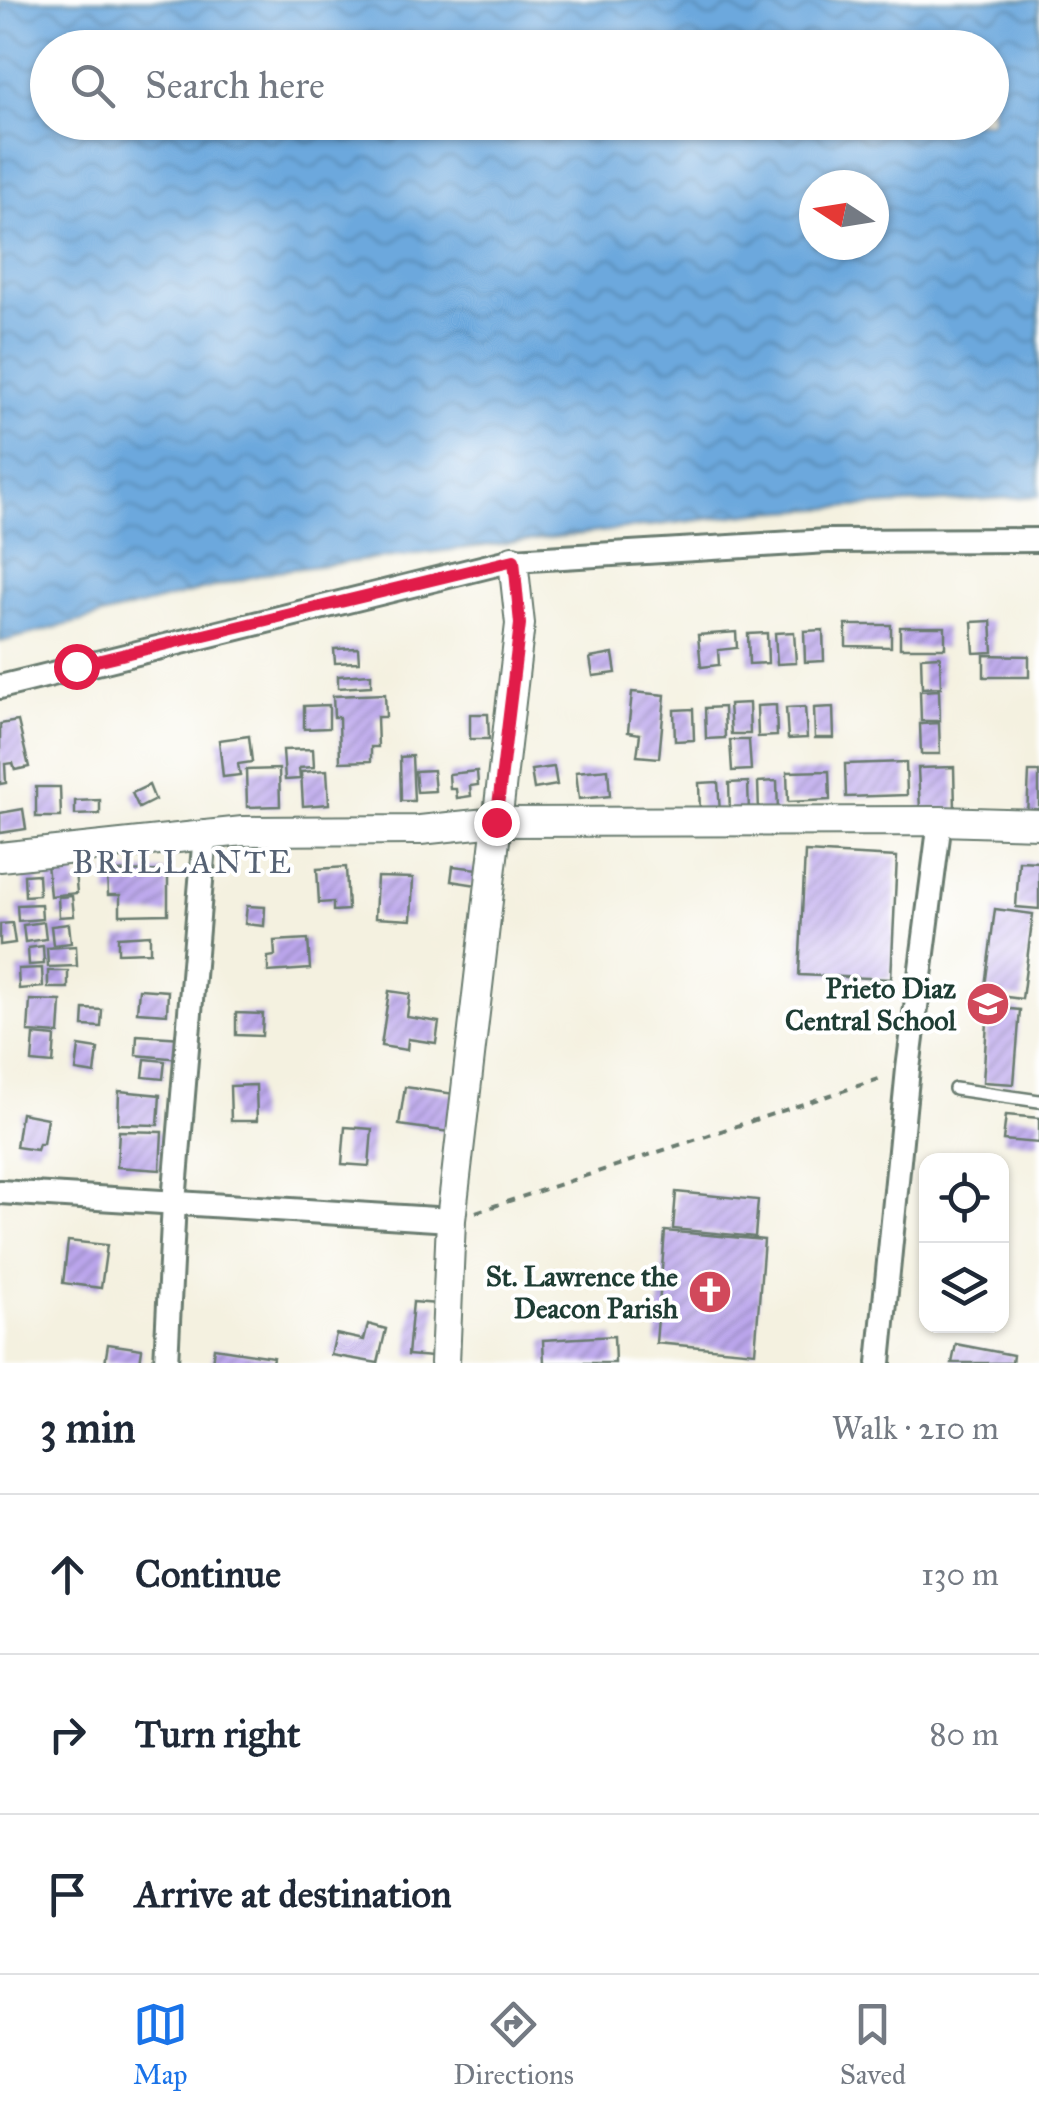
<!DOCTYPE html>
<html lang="en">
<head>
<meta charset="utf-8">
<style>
	:root { --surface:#fff; --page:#f2f2f3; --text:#1f2937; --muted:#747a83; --line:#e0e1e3; --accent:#1a73e8 }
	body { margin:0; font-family:"IM FELL Great Primer",serif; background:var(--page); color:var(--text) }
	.controls { position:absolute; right:30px; bottom:30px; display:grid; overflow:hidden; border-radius:20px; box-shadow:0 2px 8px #0004 }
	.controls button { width:90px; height:90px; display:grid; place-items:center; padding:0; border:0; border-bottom:2px solid var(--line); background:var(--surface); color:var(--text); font:50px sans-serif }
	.compass { position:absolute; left:799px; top:170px; width:90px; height:90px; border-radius:50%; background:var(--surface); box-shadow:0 2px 8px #0004; rotate:282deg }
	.stop { position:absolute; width:30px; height:30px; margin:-22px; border:8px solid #e11d48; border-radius:50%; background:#fff }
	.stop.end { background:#e11d48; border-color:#fff; box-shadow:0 2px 10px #0008 }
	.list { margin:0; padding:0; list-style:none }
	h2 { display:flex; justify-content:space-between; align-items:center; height:130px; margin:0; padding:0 40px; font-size:42px }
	h2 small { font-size:32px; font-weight:400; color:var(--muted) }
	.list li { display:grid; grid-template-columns:65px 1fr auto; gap:30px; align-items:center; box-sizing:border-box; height:160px; padding:0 40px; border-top:2px solid var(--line) }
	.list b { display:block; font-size:38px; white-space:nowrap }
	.list em { font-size:32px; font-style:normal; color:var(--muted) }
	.icon { flex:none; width:55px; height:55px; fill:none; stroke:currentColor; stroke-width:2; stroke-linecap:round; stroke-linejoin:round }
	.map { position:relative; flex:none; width:1039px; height:1363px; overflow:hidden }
	.search { position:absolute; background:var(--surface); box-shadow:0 2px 8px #0004; left:30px; right:30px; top:30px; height:110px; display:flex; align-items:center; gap:25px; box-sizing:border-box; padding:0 35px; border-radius:55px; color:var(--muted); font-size:38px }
	.sheet { height:610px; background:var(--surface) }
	nav { display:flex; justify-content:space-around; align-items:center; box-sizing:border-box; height:140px; border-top:2px solid var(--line); background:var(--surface); font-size:28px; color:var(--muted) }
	nav a { display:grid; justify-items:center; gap:5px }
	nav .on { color:var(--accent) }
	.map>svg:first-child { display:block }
	.water { fill:url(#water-waves); stroke:#467288; stroke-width:2.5; fill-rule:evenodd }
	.building { fill:url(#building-hatch) }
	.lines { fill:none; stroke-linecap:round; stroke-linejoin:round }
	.service-casing { stroke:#6a7c70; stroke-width:16 }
	.minor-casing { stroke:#6a7c70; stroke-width:28 }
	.tertiary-casing { stroke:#6a7c70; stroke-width:32 }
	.path { stroke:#6a7c70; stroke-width:4; stroke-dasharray:8 8; stroke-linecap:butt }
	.service { stroke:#fff; stroke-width:11 }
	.minor { stroke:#fff; stroke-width:22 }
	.tertiary { stroke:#fff; stroke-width:28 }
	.route { stroke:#e11d48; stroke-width:12 }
	.labels { text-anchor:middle; stroke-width:8; stroke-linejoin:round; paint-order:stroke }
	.poi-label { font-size:28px; font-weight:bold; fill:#1f3d34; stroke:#fff; text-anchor:end }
	.quarter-label { font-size:32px; letter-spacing:2.5px; fill:#566274; stroke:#fff }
</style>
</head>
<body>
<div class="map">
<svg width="1039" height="1363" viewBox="0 0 1039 1363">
	<defs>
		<pattern id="water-waves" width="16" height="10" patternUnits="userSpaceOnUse" patternTransform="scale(2.5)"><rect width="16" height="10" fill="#6ca8dd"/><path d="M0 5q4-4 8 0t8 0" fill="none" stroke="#588ab4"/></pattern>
		<pattern id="building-hatch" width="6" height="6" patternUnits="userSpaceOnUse" patternTransform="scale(2.5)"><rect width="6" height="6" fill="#bba6ec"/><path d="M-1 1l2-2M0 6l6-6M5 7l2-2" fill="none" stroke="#9788c0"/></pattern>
	</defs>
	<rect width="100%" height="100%" fill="#fff"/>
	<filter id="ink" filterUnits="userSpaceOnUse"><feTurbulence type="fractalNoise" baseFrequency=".01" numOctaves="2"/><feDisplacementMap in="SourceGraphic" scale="20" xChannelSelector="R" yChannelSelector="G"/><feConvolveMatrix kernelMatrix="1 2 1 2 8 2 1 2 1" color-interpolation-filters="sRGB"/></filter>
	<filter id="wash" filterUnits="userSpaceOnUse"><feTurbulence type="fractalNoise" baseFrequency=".0048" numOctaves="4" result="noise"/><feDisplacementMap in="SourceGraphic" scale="40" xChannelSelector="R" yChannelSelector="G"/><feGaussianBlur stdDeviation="2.25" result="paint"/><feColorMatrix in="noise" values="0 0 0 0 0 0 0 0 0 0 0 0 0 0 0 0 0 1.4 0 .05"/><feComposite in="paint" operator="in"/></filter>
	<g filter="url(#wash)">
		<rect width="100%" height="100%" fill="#f4f1e0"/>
		<path class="water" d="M0 0H1039V496L765 512 275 571 0 642ZM48 48H992V122H48ZM814 185H874V245H814Z"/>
		<g id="blocks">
			<g class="building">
				<path d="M991 621 993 652 974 653 972 622Z"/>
				<path d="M846 625H891V647L846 646Z"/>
				<rect x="900" y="627" width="45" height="21"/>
				<path d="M823 630 824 661 805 662 804 631Z"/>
				<path d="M736 632 737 648 718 650 719 665 701 667 698 635Z"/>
				<path d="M794 632 796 663 777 664 775 633Z"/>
				<path d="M767 633 768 663 749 664 748 634Z"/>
				<path d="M358 648 359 662 335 663 334 649Z"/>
				<path d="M613 654 616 673 593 676 590 658Z"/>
				<path d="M984 655 1029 656V677H984Z"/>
				<path d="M940 656 941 687 922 688 921 657Z"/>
				<path d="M371 674V686L338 688V676Z"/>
				<path d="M939 690 940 721H921L920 691Z"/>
				<path d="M632 692 665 695 659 758 637 756 640 734 628 732Z"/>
				<path d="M385 694 386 717H377L378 747H371V761L340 762 339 717H334L333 696Z"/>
				<path d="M749 703 750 734H731L729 704Z"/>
				<path d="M329 705V728L304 729V706Z"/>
				<path d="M776 705 777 736 758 737 757 706Z"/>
				<path d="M724 707 725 738 706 739 705 708Z"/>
				<path d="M805 707 807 738 788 739 786 708Z"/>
				<path d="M833 707 834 738H815L814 708Z"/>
				<path d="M693 709 694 740 675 741 674 710Z"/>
				<path d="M470 714H488L489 739H470Z"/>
				<path d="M18 721 29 767 15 770 13 763 5 764 6 783 0 784V724Z"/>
				<path d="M939 723 940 754H921L920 724Z"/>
				<path d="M249 736 252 762 238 764 240 775 223 777 219 740Z"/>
				<path d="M730 740H749L751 770 732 771Z"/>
				<path d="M313 749 314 767 299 768 300 779 285 780 283 750Z"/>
				<path d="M412 756 414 801H401L400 757Z"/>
				<path d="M906 762 907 795 846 797 845 764Z"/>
				<path d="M554 767 557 785 534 789 531 770Z"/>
				<path d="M954 767 955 810H920L918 768Z"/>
				<path d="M279 769 280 806 247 807 246 770Z"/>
				<path d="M608 769 610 796 579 799 576 772Z"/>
				<path d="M327 770 329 804 303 806 301 772Z"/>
				<path d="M433 770 435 791 417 792 415 771Z"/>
				<path d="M477 771 478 785 470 786 471 796 457 798 456 789H450L449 774Z"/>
				<path d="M829 771 830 800 788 802 787 772Z"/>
				<path d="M1029 772H1039V817L1027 816Z"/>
				<path d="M777 781 778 812 759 813 758 782Z"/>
				<path d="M718 782 720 813 700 814 699 783Z"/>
				<path d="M748 782 749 813H730L729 783Z"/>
				<path d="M149 785 155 800 139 808 132 793Z"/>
				<path d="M36 787H60L61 817H36Z"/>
				<path d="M100 800V814L75 815V801Z"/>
				<path d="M23 809 26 829 0 833V813Z"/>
				<path d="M805 852 897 857 891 979 799 975Z"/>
				<path d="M74 861 77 893 50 896 47 863Z"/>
				<path d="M1019 861 1039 862V909L1016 907Z"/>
				<path d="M453 866 479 869 477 885 451 881Z"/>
				<path d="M346 867 348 910 333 911V902L319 903 317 869Z"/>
				<path d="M168 871V914L120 915V895H108L107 872Z"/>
				<path d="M38 874 39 895 25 896 24 875Z"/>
				<path d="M377 877 413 878 411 920 375 918Z"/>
				<path d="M72 896 74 916 59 917 58 897Z"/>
				<path d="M41 904 42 919 18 921 17 905Z"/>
				<path d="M247 906 265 907 264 926 245 924Z"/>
				<path d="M995 909 1033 914 1022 999 984 994Z"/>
				<path d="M44 922 46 939 25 942 23 925Z"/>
				<path d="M12 923 15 943 0 945V924Z"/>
				<path d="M69 924 71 943 53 945 51 926Z"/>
				<path d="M150 935V952L118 953V937Z"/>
				<path d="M308 939 310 969 268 972V957L275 956 274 941Z"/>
				<path d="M43 946 44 964 29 965 28 948Z"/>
				<path d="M76 946 77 966 48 967 47 948Z"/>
				<path d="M42 968 43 987 19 989 18 969Z"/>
				<rect x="48" y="971" width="20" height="17"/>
				<path d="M139 989 168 991 167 1014 137 1012Z"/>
				<path d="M389 991 410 994 407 1017 439 1022 436 1043 408 1039 407 1050 381 1046Z"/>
				<path d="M30 1000 61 1001 59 1034 28 1032Z"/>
				<path d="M988 1007 1020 1010 1014 1084 983 1082Z"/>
				<path d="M84 1009 102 1010 101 1027 83 1026Z"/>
				<path d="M236 1013 263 1014 262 1036 236 1035Z"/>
				<path d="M34 1035 55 1037 53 1064 32 1062Z"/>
				<path d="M137 1035 182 1038 180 1059 136 1055Z"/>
				<path d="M79 1046 98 1049 95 1074 76 1071Z"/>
				<path d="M145 1059 165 1061 163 1079 143 1077Z"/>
				<path d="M256 1085 257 1121H231L230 1086Z"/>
				<path d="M405 1087 455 1094 450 1132 399 1125Z"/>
				<path d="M119 1091 160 1095 158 1125 118 1124Z"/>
				<path d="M21 1113 47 1118 43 1144H39L37 1150 16 1147Z"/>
				<path d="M1006 1115 1039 1118V1143L1003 1140Z"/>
				<path d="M345 1127 372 1129 369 1166 342 1164Z"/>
				<path d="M119 1131 162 1132 160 1170 117 1167Z"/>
				<path d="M676 1192 758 1200 755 1237 673 1229Z"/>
				<path d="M665 1231 764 1240 755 1352 656 1343Z"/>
				<path d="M68 1241 107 1245 101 1288 63 1283Z"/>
				<path d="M413 1302 437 1304 432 1357 408 1355Z"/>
				<path d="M368 1324 386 1329 378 1363 331 1355 336 1334 364 1340Z"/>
				<path d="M614 1336 615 1363H544L543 1340Z"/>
				<path d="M108 1344 142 1349 140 1363H105Z"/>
				<path d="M956 1344 1013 1355 1012 1363H952Z"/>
				<path d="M214 1348 273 1357 272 1363H212Z"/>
			</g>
		</g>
	</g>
	<g filter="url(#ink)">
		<use href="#blocks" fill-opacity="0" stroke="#6a7c70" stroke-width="2.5"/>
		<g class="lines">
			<g class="service-casing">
				<path id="service" d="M955 1089 1039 1101"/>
			</g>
			<g class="minor-casing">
				<g id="minor">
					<path d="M0 687 513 560 828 541 1039 540"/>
					<path d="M0 1192 451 1220"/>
					<path d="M166 1363 174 1202 205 834"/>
					<path d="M879 1363 908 1069 940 821"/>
				</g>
			</g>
			<g class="tertiary-casing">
				<g id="tertiary">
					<path d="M0 857 243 831 420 830 496 822 940 821 1039 824"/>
					<path d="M445 1363 451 1220 520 624 513 560"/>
				</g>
			</g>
			<path class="path" d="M476 1212 885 1077"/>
			<use href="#service" class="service"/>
			<use href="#minor" class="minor"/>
			<use href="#tertiary" class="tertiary"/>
		</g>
	</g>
	<g class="lines" filter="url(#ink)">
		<path class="route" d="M76 666 514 560 520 624 496 822"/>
	</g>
	<defs>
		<g id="school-disc" transform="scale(2.25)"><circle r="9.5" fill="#d1495b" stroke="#fff"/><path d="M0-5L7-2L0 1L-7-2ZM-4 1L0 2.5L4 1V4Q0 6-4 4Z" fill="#fff"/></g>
		<g id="church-disc" transform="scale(2.25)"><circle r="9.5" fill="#d1495b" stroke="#fff"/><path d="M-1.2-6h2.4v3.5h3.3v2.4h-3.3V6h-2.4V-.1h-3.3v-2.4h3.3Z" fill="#fff"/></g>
	</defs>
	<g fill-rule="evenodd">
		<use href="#school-disc" x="988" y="1004"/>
		<use href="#church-disc" x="710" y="1292"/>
	</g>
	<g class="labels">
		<g class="poi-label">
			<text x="956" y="998">Prieto Diaz<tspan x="956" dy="32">Central School</tspan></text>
			<text x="678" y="1286">St. Lawrence the<tspan x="678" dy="32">Deacon Parish</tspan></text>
		</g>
		<g class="quarter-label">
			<text x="183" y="873">BRILLANTE</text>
		</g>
	</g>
</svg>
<div class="controls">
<button><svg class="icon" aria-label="locate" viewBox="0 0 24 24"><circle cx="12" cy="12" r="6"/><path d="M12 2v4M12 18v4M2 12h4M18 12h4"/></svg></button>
<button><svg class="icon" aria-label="layers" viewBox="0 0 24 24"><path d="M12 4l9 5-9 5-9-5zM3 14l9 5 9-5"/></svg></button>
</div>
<svg class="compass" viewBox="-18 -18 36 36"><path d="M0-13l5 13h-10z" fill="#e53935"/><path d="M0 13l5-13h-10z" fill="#747a83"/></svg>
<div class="stop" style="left:76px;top:666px"></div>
<div class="stop end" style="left:496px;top:822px"></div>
<div class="search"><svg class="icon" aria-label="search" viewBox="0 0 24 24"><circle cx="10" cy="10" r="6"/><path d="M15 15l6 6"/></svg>Search here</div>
</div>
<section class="sheet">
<h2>3 min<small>Walk · 210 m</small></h2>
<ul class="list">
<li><svg class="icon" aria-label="ahead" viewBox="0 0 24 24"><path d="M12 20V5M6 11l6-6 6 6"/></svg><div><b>Continue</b></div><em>130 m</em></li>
<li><svg class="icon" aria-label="right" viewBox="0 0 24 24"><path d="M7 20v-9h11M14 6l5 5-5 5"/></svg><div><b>Turn right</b></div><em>80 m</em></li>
<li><svg class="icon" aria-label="arrive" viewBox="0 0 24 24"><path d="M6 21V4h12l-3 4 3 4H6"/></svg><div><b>Arrive at destination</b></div></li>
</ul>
</section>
<nav>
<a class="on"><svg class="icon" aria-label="map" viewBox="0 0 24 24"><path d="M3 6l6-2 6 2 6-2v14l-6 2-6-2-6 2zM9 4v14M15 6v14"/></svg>Map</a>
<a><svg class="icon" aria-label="directions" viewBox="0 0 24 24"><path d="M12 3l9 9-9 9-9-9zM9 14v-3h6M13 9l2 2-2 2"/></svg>Directions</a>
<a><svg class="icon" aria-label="saved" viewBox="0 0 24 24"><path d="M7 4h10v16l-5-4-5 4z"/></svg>Saved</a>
</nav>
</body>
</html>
